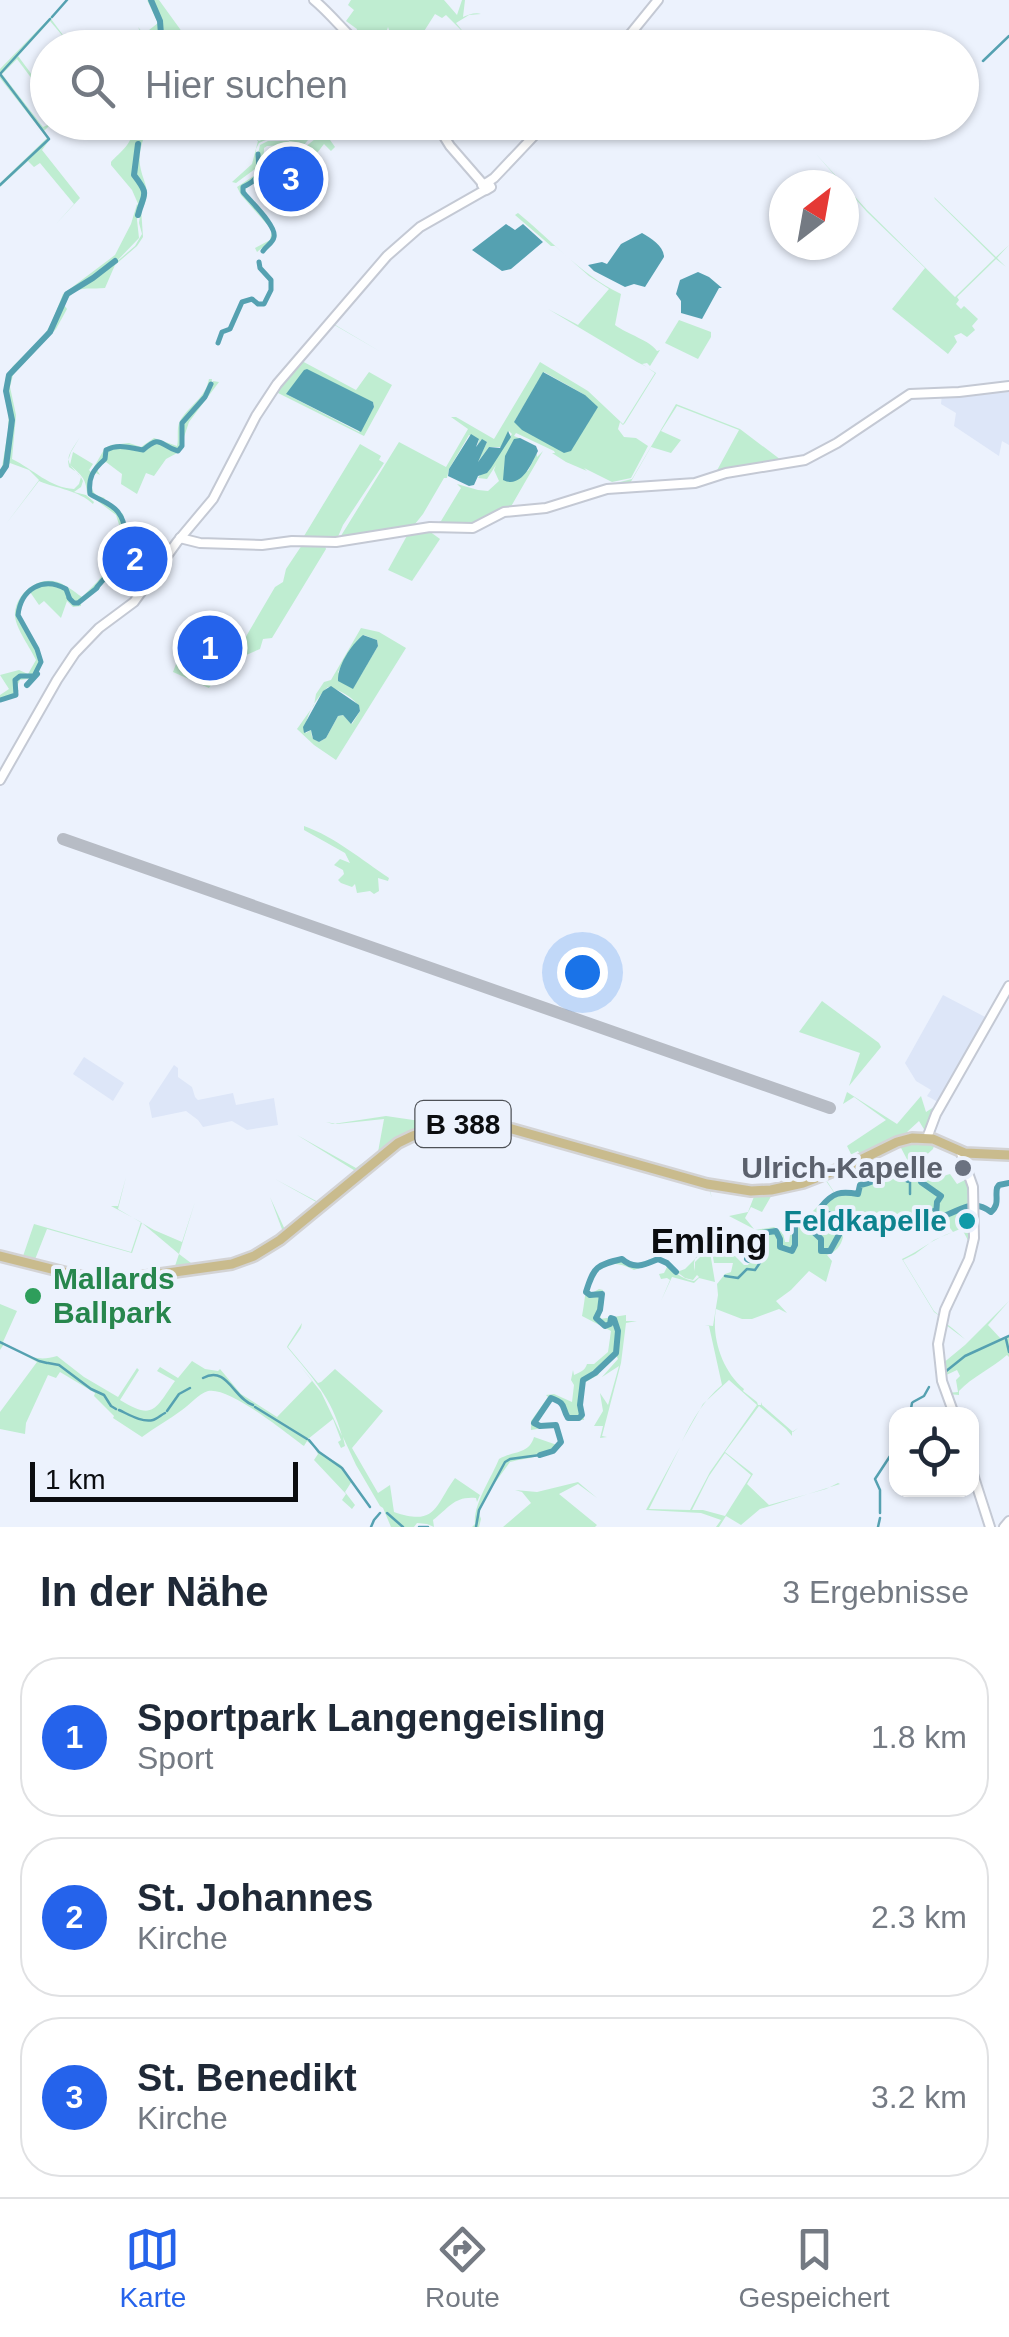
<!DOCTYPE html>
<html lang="de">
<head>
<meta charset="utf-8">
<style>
	:root { --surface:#fff; --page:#f2f2f3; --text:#1f2937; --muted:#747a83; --line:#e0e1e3; --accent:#2563eb }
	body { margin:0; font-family:Helvetica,sans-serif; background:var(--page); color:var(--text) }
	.controls { position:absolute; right:30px; bottom:30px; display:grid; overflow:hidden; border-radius:20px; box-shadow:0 2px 8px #0004 }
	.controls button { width:90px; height:90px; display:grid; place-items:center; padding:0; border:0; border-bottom:2px solid var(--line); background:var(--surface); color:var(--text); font:50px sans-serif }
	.compass { position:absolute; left:769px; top:170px; width:90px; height:90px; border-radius:50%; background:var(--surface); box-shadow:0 2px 8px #0004; rotate:31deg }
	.scale { position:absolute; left:30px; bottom:25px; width:268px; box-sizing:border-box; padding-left:10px; border:5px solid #0b0d10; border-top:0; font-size:28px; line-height:35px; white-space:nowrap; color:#0b0d10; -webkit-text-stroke:8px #ecf2fd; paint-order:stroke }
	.you { position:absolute; left:582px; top:972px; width:35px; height:35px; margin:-25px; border:8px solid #fff; border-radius:50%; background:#1a73e8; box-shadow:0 0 0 15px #1a73e833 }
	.badge { display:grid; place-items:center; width:65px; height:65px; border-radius:50%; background:var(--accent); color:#fff; font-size:32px; font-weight:700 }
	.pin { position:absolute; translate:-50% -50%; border:5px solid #fff; box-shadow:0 2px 10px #0006 }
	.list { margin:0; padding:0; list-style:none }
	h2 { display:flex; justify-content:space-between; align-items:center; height:130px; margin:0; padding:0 40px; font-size:42px }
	h2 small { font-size:32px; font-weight:400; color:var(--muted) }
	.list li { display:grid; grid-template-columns:65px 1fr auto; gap:30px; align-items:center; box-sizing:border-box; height:160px; margin:0 20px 20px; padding:0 20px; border:2px solid var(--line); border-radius:40px }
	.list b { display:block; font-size:38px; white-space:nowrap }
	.list p { margin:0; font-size:32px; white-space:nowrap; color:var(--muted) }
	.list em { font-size:32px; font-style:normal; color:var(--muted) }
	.icon { flex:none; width:55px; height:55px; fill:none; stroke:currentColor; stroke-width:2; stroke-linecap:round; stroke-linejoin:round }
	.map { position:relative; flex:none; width:1009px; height:1527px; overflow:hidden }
	.search { position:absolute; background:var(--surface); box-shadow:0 2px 8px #0004; left:30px; right:30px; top:30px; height:110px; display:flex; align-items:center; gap:25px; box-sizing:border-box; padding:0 35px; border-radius:55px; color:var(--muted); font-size:38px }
	.sheet { height:670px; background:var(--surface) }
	nav { display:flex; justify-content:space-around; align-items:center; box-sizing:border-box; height:140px; border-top:2px solid var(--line); background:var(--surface); font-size:28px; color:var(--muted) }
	nav a { display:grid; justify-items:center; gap:5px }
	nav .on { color:var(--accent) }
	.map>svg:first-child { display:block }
	.built { fill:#dde6f8 }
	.green { fill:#bfedd1; fill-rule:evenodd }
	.water { fill:#55a1b1 }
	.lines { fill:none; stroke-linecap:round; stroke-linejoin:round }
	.stream { stroke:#55a1b1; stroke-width:2.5 }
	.canal { stroke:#55a1b1; stroke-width:5 }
	.river { stroke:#55a1b1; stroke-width:6 }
	.runway { stroke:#b7bcc5; stroke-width:12 }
	.secondary-casing { stroke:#c4c9d4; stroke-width:12 }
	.primary-casing { stroke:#d3d3d4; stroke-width:14 }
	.secondary { stroke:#fff; stroke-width:8 }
	.primary { stroke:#c9bb8d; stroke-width:9 }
	.worship-dot { fill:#6b7280; stroke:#ecf2fd; stroke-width:4 }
	.culture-dot { fill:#0f9aa8; stroke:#ecf2fd; stroke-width:4 }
	.leisure-dot { fill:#2e9e5b; stroke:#ecf2fd; stroke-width:4 }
	.labels { text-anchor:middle; stroke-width:8; stroke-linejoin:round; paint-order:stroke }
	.shield { fill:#ecf2fd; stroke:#4e5257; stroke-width:2.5 }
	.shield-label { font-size:28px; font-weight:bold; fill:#0b0d10 }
	.worship-label { font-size:30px; font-weight:bold; fill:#5b616d; stroke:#ecf2fd; text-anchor:end }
	.culture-label { font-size:30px; font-weight:bold; fill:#0d838f; stroke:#ecf2fd; text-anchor:end }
	.leisure-label { font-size:30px; font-weight:bold; fill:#27864d; stroke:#ecf2fd; text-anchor:start }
	.quarter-label { font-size:35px; font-weight:bold; fill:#0b0d10; stroke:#ecf2fd }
</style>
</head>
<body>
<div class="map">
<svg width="1009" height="1527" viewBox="0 0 1009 1527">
	<rect width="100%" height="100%" fill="#ecf2fd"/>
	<g class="built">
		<path d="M1009 388V445L1002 441 999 456 954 426 956 413 941 404 942 394Z"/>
		<path d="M943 995 989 1019 973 1040 938 1102 927 1096 931 1090 916 1081 905 1063Z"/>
		<path d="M84 1057 124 1083 113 1101 73 1074Z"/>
		<path d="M174 1065 178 1068V1077L192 1087 195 1097 198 1100 233 1093 236 1105 274 1098 278 1125 247 1130 232 1121 203 1127 198 1120 186 1111 152 1118 149 1103Z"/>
	</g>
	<g class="green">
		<path d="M67 0 51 19 72 47 50 21 18 56 47 95V99L17 59 2 74 43 127 52 123 44 131 50 139 42 150 80 198 56 224 74 204 40 163 34 167 28 161 0 187V183L47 138 0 78V69Z"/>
		<path d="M147 0 151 2 159 21 160 16 152 0H159L193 47H148L138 27 144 34 158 23Z"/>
		<path d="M351 0H444L457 15 462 0H465L463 17C468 15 475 12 481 14L469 15 456 23 465 34 446 15 442 18 435 14 421 36 415 34 404 48 395 47 388 27 386 33 375 40 366 35 360 43 355 40 357 29 346 21 354 10 348 5Z"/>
		<path d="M137 123H146L142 128 150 123C144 136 138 150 140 165 143 184 152 189 143 208L139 206 132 190 111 165V162C120 152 135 142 132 127Z"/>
		<path d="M236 123 259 141 266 138 291 136 301 123H344L332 132 308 140 300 150 295 149C289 132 272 137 259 143L256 149 257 158 260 145 268 141H289L293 150 299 152 315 139 333 134 328 137 335 147 331 151 324 144 314 157 295 156 284 145 267 146 264 148 263 176 287 181 289 177 298 179 296 187 261 179 245 188 246 193 273 226 274 238 257 252 255 248 270 240 272 230 241 195 237 187 255 175V169L236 183 232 182 252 164 258 141Z"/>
		<path d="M816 154 867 210 955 297 995 258 935 199 934 197 996 257 1009 245 997 258 1006 267 996 259 957 297 959 300 956 304 961 309 964 306 978 319 972 326 975 330 967 337 961 333 954 336 957 342 948 354 892 309 925 268 867 212Z"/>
		<path d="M137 204 139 206 137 220 139 238 114 264 135 246 142 234 139 223 141 208 143 237 137 246 115 265 105 288C87 290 75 283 64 305L67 309 56 329 13 375 10 387 16 415 12 459C33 469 50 488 74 489L79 484 81 477C63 459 66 459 80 437L71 452 68 461 69 467C75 471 80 474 83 481L81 487 74 492 86 495 94 502 93 504C78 490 58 489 39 481L6 524 39 480 29 470 10 463 0 479 8 431 9 409 4 389 6 376 13 366 43 337 51 324 63 294 115 255 131 224Z"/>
		<path d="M518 213C551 240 581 275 621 294L615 325C627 334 651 341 657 351L660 350 650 366 647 363 642 364 647 367 637 362 548 309 578 325 609 289 589 276 555 246H551L515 215Z"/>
		<path d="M679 320 711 332V337L698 359 665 343Z"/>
		<path d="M331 323 381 352 332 323 300 360 356 390 369 372 392 385 364 436 274 391ZM286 394 373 402 374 407 359 432Z"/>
		<path d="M540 362 588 391 623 424 655 373 648 368 656 373 625 423 623 425 620 422 618 429 624 437 636 438 648 446 631 478 612 482 584 468 587 471 566 462 552 453H555L554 451 516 433 514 436 524 440 520 438C506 448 505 458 504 475L528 471 537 453V457L543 451 509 510 480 525 431 526 441 521 461 488 457 484 478 490 488 491 499 481 494 470 496 465 487 479 478 478 512 434 509 431 501 447H489L477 463 487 442 481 440 477 447 479 440 469 435 449 469 447 478H444L423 514 411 529 339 539 399 442 446 467 468 429 451 417H456L494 439ZM544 372 585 395 514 422Z"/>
		<path d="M209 379H212L211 386 213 381 219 382 189 422 179 452 166 459 154 476 146 473 137 494 121 484 122 474 106 462 99 466 97 470 100 475 96 473 92 477C91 489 91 495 105 498L103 500 123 514 127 534 126 536 122 534 116 515 87 493C86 478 81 475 70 465L73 452 93 464 89 470 91 472 105 448 111 445 129 443 141 447 154 438 177 446C179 439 176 429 180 421 189 405 205 399 209 379Z"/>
		<path d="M676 404 740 429 785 463 715 474 739 430 677 406 661 431 681 440 671 453 651 447 629 485 695 481 712 475 708 471 712 475C705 478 698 481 690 482L613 486 616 483 632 479Z"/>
		<path d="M360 444 381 456 379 460 384 463 343 525 337 539 301 541Z"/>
		<path d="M429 531 440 539 412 581 388 570 409 532Z"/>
		<path d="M302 545 325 546 326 549 272 638 263 639 260 649 237 659 234 657 275 587 283 582 286 569Z"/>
		<path d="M113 562H117L107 578 81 603V606L73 607 67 601 61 618 44 601 39 605 30 592 28 593C2 634 53 637 35 678L20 680 16 688 19 691 0 702V695L9 689 0 675 19 670 28 674 36 660C30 647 16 629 15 616 14 597 34 578 53 581 63 582 73 591 82 597L97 582Z"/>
		<path d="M209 613 243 635 209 688 173 672 179 656Z"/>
		<path d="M361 628 379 632 406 648 336 760 314 745 297 729 314 705 316 694 324 682 331 680ZM364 635 377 640 378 646 353 688 338 672 358 640ZM328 687C340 690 358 699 360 711L352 724 343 715 338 716 326 738 319 742 312 737 311 730 306 733C303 718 317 697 328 687Z"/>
		<path d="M304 826C335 837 362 860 389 878L388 881 378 878 379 891 374 894 370 891 357 893 355 884 352 887 341 883 338 880 344 874 343 870 334 865 340 859 350 863 345 853 304 830Z"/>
		<path d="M822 1001 879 1043 881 1047 849 1086 860 1053 799 1032Z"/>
		<path d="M964 1057 929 1121 926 1135H918L925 1131 919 1121 907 1132 911 1135 862 1158 858 1151 852 1154 854 1160 847 1146 886 1120 854 1097 843 1104 847 1092 897 1124 921 1096 926 1112 937 1105Z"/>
		<path d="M386 1116 420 1121H416L419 1128 418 1132 280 1236 283 1232 270 1197 286 1232 318 1203 275 1179 320 1203 357 1172 297 1135 356 1168 378 1152 384 1119 337 1124 326 1122 333 1124Z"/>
		<path d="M914 1139 928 1140 934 1146 933 1149 921 1160 925 1169 923 1171 929 1173 936 1168 943 1176 950 1174 957 1184 969 1178 974 1225 969 1227 974 1231C970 1262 952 1287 941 1317L934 1312 902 1259C920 1251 934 1238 953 1232L950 1228 947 1213 913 1217 885 1212 860 1216 853 1215V1225L847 1223 841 1232 843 1237C841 1246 836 1252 827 1255L832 1261 826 1282 809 1271 791 1290 776 1301 787 1313 779 1309 752 1319H742L716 1309C711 1337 722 1371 744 1389L743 1391 757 1402 758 1405H761V1402L764 1397 761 1402 762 1405 793 1432 798 1428 792 1432V1436L786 1429 759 1406 725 1452 753 1474 747 1484 769 1505 826 1489 838 1483 840 1484 760 1509 741 1525 726 1516 719 1527H716L721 1520 701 1513 646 1510 680 1447 649 1509 690 1510 710 1472 757 1405 729 1380 703 1404 682 1441C693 1419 703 1401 722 1385L709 1326 705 1325 713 1326 718 1295 717 1284 725 1274 731 1272 733 1263H714L712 1251 733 1254 744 1265H748L753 1256H745L736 1252 750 1254 762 1244 760 1233 755 1230 774 1227 783 1233 785 1242H789L791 1228 795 1218 807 1217 824 1200 835 1194 824 1178 805 1186 773 1193 762 1212 751 1207 745 1218 754 1229 729 1216 748 1212 755 1194 712 1187 709 1189 712 1198 709 1187 713 1186C757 1195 781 1192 823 1177L825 1178 836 1195 849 1190 856 1192 859 1190 858 1182C880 1180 888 1165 909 1177L912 1169 899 1144 849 1166 891 1146ZM960 1229H962L971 1246 964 1267 940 1316 934 1311 903 1260 915 1254 934 1240ZM725 1453 751 1475 725 1516 703 1510H692L709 1476Z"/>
		<path d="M126 1177 118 1209 154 1230 182 1242 195 1202 179 1254 199 1269C170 1273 133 1283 104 1281 81 1279 57 1270 34 1264L105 1281 173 1272 179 1254 142 1223 132 1253 47 1229 34 1262 22 1259 34 1224 131 1252 141 1222 111 1206H118Z"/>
		<path d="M704 1250H708C696 1254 692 1259 695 1271V1262L702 1255 710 1252 715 1282 699 1278 694 1283 672 1277 661 1301 670 1280 667 1278 661 1279 659 1274 664 1273 667 1267 660 1261 634 1270C609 1257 595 1264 588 1291L592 1293 599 1289 603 1290 604 1302 600 1319 626 1315V1321H637L626 1323 621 1363 602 1436 607 1437 600 1438 603 1426H594L603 1411 600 1393 608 1405 619 1366 602 1377 618 1359 616 1355 608 1360 598 1375 584 1383 582 1406 584 1420 569 1419 563 1406 552 1400 548 1402 538 1423 557 1424 562 1443C547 1458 529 1457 510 1462L489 1491 479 1513 481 1519 479 1527H472L475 1524C473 1504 491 1479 499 1459 511 1451 529 1455 534 1437L557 1445C561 1440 559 1430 554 1426L531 1430V1421L548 1397 546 1395 554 1394 572 1402 574 1385 571 1380 573 1370 574 1375C580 1372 585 1371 587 1364H594L608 1352 611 1331 582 1316C589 1281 581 1263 624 1257L625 1261 634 1266 658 1259C674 1266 675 1278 694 1281L699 1277 697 1275 693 1280 685 1278 677 1272 685 1269Z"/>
		<path d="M1009 1301 988 1325 1001 1339 1009 1336V1357L1007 1355C992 1368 972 1377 959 1391V1395L948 1394 950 1400 947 1393 958 1392 956 1380 960 1376 957 1370 942 1377C940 1358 938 1340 942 1321 951 1326 959 1334 966 1340L942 1322 940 1339 942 1364 965 1345Z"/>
		<path d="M0 1304 17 1311 3 1342C21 1354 36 1363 57 1356L84 1377 118 1397 137 1368 139 1370 120 1400C154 1421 155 1409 175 1381L157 1371 160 1367 178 1378 192 1361 205 1369 218 1371 220 1369 241 1394 277 1417 312 1381 298 1363 321 1392 342 1436C332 1398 312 1377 287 1347L288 1345 302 1323 301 1328 288 1347 318 1383 321 1382 335 1369 383 1411 352 1448 378 1493 390 1485 394 1512C437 1527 435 1505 455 1478L480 1495 477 1502 476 1498C454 1496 449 1508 433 1520L434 1527 427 1524 417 1523 414 1527H391L383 1508 380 1506 356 1465 343 1437 345 1446 341 1448 338 1442 341 1440 333 1419 308 1439 322 1454 341 1465 352 1481 345 1492 355 1505 352 1509 342 1500 346 1494 314 1460 318 1454 314 1447 307 1441 304 1446C286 1433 229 1386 208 1391 198 1394 190 1405 182 1410 169 1420 155 1427 142 1437L113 1418 114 1416 94 1396 95 1393 60 1372 56 1378 48 1375 26 1423 25 1434 0 1429V1412L37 1362 4 1344 0 1350Z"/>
		<path d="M578 1482 597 1498 578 1484 559 1494 597 1525 595 1527H503L531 1503 522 1492 515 1490 537 1492Z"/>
	</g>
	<g class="water">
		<path d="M506 224 515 230 523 224 543 242 511 269 502 271 472 250Z"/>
		<path d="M642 233C651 238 664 246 664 257L645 287 634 284 625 287 594 271 588 265 602 262 607 264 621 244Z"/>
		<path d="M698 272 709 277 722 288H719L702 319 681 313V301L676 294 680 280Z"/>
		<path d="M307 369 373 402 374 407 361 432 286 394 304 370Z"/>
		<path d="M543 372 585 395 598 407 571 451 564 453 522 430 514 422Z"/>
		<path d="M508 431 511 437 491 468 487 473 478 476 474 485 469 486 448 476 449 469 471 434 479 439 476 447 482 439 487 442 478 462 489 447 500 448Z"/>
		<path d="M520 438 536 446 538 451C531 465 521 489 503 480L505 456 514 439Z"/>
		<path d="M363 635 377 640 378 646 353 689 338 681C337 666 351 645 363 635Z"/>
		<path d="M331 686 359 705 360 711 351 724 343 715 338 716 326 738 319 742 313 739 311 730 304 733 303 727 323 691Z"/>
	</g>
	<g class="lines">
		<g class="stream">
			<path d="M52 17 67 0"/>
			<path d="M983 61 1009 36"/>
			<path d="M0 74 50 19"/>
			<path d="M0 185 49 139 0 74"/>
			<path d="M910 1180V1194"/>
			<path d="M922 1213 935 1209"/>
			<path d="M763 1249 765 1252"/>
			<path d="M725 1276 738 1278 747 1269 755 1270 766 1254"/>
			<path d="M1006 1339 1009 1352"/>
			<path d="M0 1342 39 1361 47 1363"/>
			<path d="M48 1363 59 1365 91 1389 104 1395 111 1406 116 1409"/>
			<path d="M945 1372 965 1356 1009 1336"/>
			<path d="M203 1378C227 1365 233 1398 253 1405"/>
			<path d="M913 1402 924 1396 929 1387"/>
			<path d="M255 1407 307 1439"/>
			<path d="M119 1410C128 1414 142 1423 153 1420 157 1419 161 1415 165 1413"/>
			<path d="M167 1411 179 1394 190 1388"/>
			<path d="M910 1414 912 1403"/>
			<path d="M309 1440 319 1452 342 1468 370 1507"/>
			<path d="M387 1513 403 1527"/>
			<path d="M880 1513V1490L875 1479 896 1447"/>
			<path d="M371 1527 374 1520 380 1513"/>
			<path d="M419 1527H428"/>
			<path d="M476 1527 479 1510 505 1462 510 1459 540 1455"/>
			<path d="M878 1527 880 1518"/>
		</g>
		<g class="canal">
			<path d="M258 154C259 173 262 178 243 187V192C250 201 277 226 274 237 273 243 266 246 263 251"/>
			<path d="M218 343 222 332 230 329 242 302 252 299 258 304H264L271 290V280L260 268 259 262"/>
			<path d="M97 587C114 569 136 536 118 512 111 503 99 500 90 494 88 477 93 470 105 459L106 450C119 443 129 448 143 450 162 434 158 445 178 451L182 446V423L205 397 211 384"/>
			<path d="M69 598 74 603H78L97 588"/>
			<path d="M0 700 16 695 15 680 20 676H34L41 662 37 649 18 615C21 589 43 576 66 589L69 597"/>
		</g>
		<g class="river">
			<path d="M151 0 160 21 162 48"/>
			<path d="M138 215C144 192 150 196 134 175L138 144"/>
			<path d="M0 475 6 466 12 420 6 391 9 375 50 332 67 294 93 278 115 261"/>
			<path d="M27 685 37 674"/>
			<path d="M747 1259 749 1260 763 1249 762 1233 776 1231 780 1239V1247L792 1251 795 1245V1225L800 1219 821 1239V1251H830L846 1222C839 1214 825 1217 821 1207 833 1192 841 1191 858 1194L860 1185C872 1184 888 1172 895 1173 900 1174 904 1178 908 1180L912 1178 914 1173 920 1174 921 1182 941 1196 937 1202 936 1215 940 1217C960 1212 971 1197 991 1212 1000 1204 995 1197 997 1188L999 1185 1009 1183"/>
			<path d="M540 1455 553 1451 561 1442 556 1425 540 1426 534 1423 551 1398C567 1404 561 1406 568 1418H579L582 1415 580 1405 583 1380 595 1373 616 1353 618 1331 614 1319 611 1318 610 1324 605 1326 596 1318 600 1310 602 1294 590 1295 586 1292C594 1266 597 1265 622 1259 634 1270 644 1265 658 1259L667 1263 676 1272"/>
		</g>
		<path class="runway" d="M63 839 830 1108"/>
		<g class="secondary-casing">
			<g id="secondary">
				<path d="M314 0C332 15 345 33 363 48"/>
				<path d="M619 48 658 0"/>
				<path d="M435 122 450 146 483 184"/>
				<path d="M488 182 482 185 486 190 491 187 488 182 494 178 547 122"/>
				<path d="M180 538 200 543 262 545 292 541 336 542 430 527 473 528 504 512 546 508 607 489 695 483 726 473 805 460 837 443 910 394 959 392 1009 386"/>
				<path d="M0 780 57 680 75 653 99 628 134 602 177 542 213 499 256 416 277 384 387 256 420 227 485 190"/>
				<path d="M927 1138 936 1114 1009 986"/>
				<path d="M954 1414 942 1381 938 1344 945 1310 969 1259 974 1238 973 1187 961 1153"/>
				<path d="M972 1471 990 1527"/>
				<path d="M1004 1527 1009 1521"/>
			</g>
		</g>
		<g class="primary-casing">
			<path id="primary" d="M0 1256 103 1282 232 1264 254 1256 280 1240 398 1143C435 1123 471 1121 512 1129L707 1184 751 1191 771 1190 803 1183 854 1163 897 1142 912 1138 933 1139 965 1153 1009 1155"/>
		</g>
		<use href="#secondary" class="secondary"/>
		<use href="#primary" class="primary"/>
	</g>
	<circle class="worship-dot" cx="963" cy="1168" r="10"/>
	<circle class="culture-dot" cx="967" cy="1221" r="10"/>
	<circle class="leisure-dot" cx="33" cy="1296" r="10"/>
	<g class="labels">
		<rect class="shield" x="415.5" y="1101" width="95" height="46" rx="8"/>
		<g class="shield-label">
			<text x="463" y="1134">B 388</text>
		</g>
		<g class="worship-label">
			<text x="943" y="1178">Ulrich-Kapelle</text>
		</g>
		<g class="culture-label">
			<text x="947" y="1231">Feldkapelle</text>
		</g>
		<g class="leisure-label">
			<text x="53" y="1289">Mallards<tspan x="53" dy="34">Ballpark</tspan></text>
		</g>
		<g class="quarter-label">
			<text x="709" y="1253">Emling</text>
		</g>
	</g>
</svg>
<div class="controls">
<button><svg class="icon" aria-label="locate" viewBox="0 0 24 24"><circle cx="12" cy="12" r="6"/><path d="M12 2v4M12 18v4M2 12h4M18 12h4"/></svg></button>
</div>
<svg class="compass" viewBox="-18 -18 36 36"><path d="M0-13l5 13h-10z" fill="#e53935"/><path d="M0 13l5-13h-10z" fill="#747a83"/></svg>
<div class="scale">1 km</div>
<div class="you"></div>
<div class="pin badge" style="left:210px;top:648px">1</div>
<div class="pin badge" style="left:135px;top:559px">2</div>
<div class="pin badge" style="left:291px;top:179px">3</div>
<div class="search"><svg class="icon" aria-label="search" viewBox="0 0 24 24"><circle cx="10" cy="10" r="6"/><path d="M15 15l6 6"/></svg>Hier suchen</div>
</div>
<section class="sheet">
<h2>In der Nähe<small>3 Ergebnisse</small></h2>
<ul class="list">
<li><span class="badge">1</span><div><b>Sportpark Langengeisling</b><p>Sport</p></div><em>1.8 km</em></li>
<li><span class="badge">2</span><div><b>St. Johannes</b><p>Kirche</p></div><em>2.3 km</em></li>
<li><span class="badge">3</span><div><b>St. Benedikt</b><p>Kirche</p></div><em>3.2 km</em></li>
</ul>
</section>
<nav>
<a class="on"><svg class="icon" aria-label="map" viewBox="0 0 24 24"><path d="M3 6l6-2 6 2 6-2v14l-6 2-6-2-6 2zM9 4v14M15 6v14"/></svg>Karte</a>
<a><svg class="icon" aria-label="directions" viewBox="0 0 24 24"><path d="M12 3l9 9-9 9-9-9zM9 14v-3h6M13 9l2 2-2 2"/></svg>Route</a>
<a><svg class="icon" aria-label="saved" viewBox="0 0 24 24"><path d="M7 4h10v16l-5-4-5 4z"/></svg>Gespeichert</a>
</nav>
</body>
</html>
